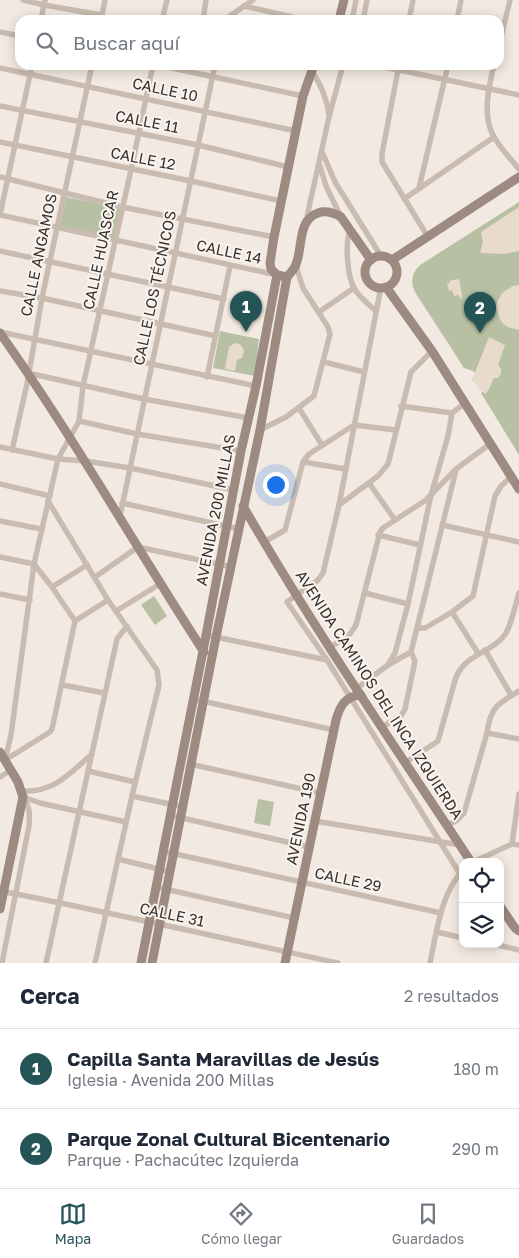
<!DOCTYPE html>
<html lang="es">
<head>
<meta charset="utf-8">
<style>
	:root { --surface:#fff; --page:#f2f2f3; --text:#1f2937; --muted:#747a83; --line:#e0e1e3; --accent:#255457 }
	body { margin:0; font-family:"Golos Text",sans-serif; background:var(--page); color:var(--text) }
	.controls { position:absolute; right:15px; bottom:15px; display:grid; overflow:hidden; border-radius:10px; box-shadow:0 2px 12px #0003 }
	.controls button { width:45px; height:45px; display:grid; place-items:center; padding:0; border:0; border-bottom:1px solid var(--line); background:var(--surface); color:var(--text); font:25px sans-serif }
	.you { position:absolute; left:275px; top:484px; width:18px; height:18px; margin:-12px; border:4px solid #fff; border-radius:50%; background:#1a73e8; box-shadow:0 0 0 8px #1a73e833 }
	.badge { display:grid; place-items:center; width:32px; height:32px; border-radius:50%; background:var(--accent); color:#fff; font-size:16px; font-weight:700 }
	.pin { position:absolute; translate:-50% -41px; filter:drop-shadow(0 1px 2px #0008) }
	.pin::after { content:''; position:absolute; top:26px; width:18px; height:15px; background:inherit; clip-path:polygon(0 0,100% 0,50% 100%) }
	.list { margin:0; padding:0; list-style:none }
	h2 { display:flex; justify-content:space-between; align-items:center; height:65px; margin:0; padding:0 20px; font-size:21px }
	h2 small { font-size:16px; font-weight:400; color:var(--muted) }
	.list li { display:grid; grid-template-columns:32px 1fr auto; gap:15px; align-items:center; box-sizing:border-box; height:80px; padding:0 20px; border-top:1px solid var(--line) }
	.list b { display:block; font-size:19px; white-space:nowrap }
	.list p { margin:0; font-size:16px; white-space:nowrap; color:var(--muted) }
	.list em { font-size:16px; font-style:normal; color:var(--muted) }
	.icon { flex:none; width:28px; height:28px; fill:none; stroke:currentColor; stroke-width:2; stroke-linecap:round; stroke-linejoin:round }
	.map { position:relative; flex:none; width:519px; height:963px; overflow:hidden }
	.search { position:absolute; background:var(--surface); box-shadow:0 2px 12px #0003; left:15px; right:15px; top:15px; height:55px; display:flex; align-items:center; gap:12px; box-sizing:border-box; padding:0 18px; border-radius:15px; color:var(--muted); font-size:19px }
	.sheet { height:225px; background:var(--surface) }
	nav { display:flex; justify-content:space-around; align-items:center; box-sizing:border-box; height:70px; border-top:1px solid var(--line); background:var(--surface); font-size:14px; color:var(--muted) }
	nav a { display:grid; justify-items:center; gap:2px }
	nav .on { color:var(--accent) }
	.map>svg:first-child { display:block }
	.green { fill:#b7c0a3 }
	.plaza { fill:#e8dbcb }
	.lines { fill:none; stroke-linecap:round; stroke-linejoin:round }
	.street { stroke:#c9bbaf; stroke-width:5.5 }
	.secondary { stroke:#9d8a80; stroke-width:9 }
	.labels { text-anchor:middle; stroke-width:4; stroke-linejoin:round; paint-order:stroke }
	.street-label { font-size:15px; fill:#39302c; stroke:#f9f4ef }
</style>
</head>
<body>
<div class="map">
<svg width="519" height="963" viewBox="0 0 519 963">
	<rect width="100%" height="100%" fill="#f2eae2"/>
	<g class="green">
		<path d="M66 197 120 208 114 238 60 227Z"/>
		<path d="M519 202V455L481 393 483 391 472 380 475 373 473 371 464 368 415 292C410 281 412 273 420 265Z"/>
		<path d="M220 331 259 339 255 376 213 368Z"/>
		<path d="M154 596 167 616 155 625 141 605Z"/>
		<path d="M258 799 274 802 270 826 254 823Z"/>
	</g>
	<g class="plaza">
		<path d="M519 207V251L505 254 480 253 483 242 481 232Z"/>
		<path d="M459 279 462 295V298L460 299 459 295 454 296 452 290 449 291 447 284 450 283 449 281Z"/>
		<path d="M519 285V330L508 327 503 324 500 319 496 308 497 302 503 292 513 286Z"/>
		<path d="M489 337 505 345 498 365 501 368V374L498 378H494L488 391 485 394 472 380Z"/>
		<path d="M235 343 240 344 244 350 242 358 237 360 235 371 225 369 229 347Z"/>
	</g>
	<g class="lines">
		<g class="street">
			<path d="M23 0 44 5 101 15"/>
			<path d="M244 6 305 20"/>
			<path d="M41 20 45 0"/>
			<path d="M101 20 105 0"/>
			<path d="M162 20 167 0"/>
			<path d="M203 20 206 0"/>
			<path d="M224 20 253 0"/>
			<path d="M352 20 356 0"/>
			<path d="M363 20 367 0"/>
			<path d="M409 20 413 0"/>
			<path d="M457 20 461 0"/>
			<path d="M0 32 20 36"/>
			<path d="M499 45 510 0"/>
			<path d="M158 65 303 96"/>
			<path d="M375 65 519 95"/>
			<path d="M399 65 382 154V162L428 237"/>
			<path d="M494 65C489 86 482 114 493 135 499 147 510 158 519 169"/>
			<path d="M0 68 296 131"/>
			<path d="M312 71C321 85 327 98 329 115"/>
			<path d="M0 106 198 145 288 167"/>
			<path d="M0 142 191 181 281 201"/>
			<path d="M323 154 335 182 381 256"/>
			<path d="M320 166 326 186 340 215"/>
			<path d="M0 177 122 207 274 237"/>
			<path d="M419 188 448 65"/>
			<path d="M404 199 494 137"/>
			<path d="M0 215 277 275"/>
			<path d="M0 215 32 65"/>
			<path d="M306 221 329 117 343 65"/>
			<path d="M350 230C345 243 347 275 354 288 359 297 369 305 376 311"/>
			<path d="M0 251 224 299"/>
			<path d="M381 287 339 505 323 573 318 580 287 602 327 660 460 874"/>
			<path d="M0 291 42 298 216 336"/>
			<path d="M319 312 354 288"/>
			<path d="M0 332 256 386"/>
			<path d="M324 362 364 372"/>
			<path d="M28 373 144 399 249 418"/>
			<path d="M207 377 230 266"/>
			<path d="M401 406 452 413 465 403"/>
			<path d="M299 408 322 445"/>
			<path d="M79 421 137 434 241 451"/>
			<path d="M260 430 286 417 314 396 330 334 328 327 303 288 296 266"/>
			<path d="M0 447 58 459 86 461 130 468 234 490"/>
			<path d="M12 450 27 384 42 298 92 65"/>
			<path d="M303 462 346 469"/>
			<path d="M369 483 395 520"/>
			<path d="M0 484 50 496"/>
			<path d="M48 501 108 600 157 670 159 685 132 796 95 963"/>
			<path d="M122 503 239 529"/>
			<path d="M339 505 378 476 388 464 411 372 432 351"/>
			<path d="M120 516 215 65"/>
			<path d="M0 521 41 529"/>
			<path d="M442 525 519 542"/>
			<path d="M378 535 420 545"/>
			<path d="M264 542 285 530 303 462 309 454 354 425 395 430"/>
			<path d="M0 557 34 564 52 587 75 621 52 729 50 732 5 760"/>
			<path d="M95 577 138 547 232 567"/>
			<path d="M52 587 87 565"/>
			<path d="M365 593 408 604"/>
			<path d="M0 594 30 600"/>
			<path d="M116 611 160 584"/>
			<path d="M452 612 478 653"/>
			<path d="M75 621 108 600"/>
			<path d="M417 628H425L452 612 473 596 495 496 501 486 511 477"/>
			<path d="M206 635 327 660"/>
			<path d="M331 647 350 634 356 625 380 532 383 528 426 500 456 469 490 444"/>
			<path d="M485 650 511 695"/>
			<path d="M388 665 395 653 408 604 431 495 448 436 452 413"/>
			<path d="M63 685 104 693"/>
			<path d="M357 688 388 665 411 652 456 470"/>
			<path d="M193 699 334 730"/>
			<path d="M382 727 401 716 405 709 415 661 411 652"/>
			<path d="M487 733 519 739"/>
			<path d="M5 760 11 735 34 564 58 459 79 421 83 386 131 170 153 65"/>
			<path d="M406 762 438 741 456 677C467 653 489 654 503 637 511 629 515 605 519 593"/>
			<path d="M190 764 320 793"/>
			<path d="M88 771 135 782"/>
			<path d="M0 777 11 770"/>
			<path d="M21 791C54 793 69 774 92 754"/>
			<path d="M132 796 184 807"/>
			<path d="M23 797 40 803 126 822"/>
			<path d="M169 815 309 847"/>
			<path d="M315 821 460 845"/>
			<path d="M447 825 456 821 464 813 487 733C490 708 498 703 519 691"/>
			<path d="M512 844 519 845"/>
			<path d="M162 851 441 913"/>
			<path d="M118 859 171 872"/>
			<path d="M473 862 512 844 519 794"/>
			<path d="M156 887 294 918"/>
			<path d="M1 891C113 913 226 939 338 963"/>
			<path d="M437 932 463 938"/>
			<path d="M493 944 519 950"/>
			<path d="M2 963 29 826C30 814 30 807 23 797"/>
			<path d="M46 963 117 639 127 626"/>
			<path d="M430 963C436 935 441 891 463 871"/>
		</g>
		<g class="secondary">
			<path d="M339 20 344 0"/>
			<circle cx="381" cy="272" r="16"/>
			<path d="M392 260 519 177"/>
			<path d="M287 277C290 273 295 269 296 264 303 248 297 220 318 213 326 210 334 213 341 217L371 260"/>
			<path d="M386 287 432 351 519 489"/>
			<path d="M0 333C73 436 135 546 204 652"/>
			<path d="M243 506C313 628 394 745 471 862"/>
			<path d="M0 752 18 782 23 797 0 909"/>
			<path d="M500 906 515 928 519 931"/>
			<path d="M141 963 203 651 241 451 256 386 277 275 271 269 270 263 274 237 303 96 314 65"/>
			<path d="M152 963 216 637 260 430 287 277 277 275"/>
			<path d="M285 963 336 720C340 706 345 696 361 695"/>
		</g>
	</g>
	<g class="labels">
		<g class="street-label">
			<text transform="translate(165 90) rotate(12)" y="5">CALLE 10</text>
			<text transform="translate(147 122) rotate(11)" y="5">CALLE 11</text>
			<text transform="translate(143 159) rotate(11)" y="5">CALLE 12</text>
			<text transform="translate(101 250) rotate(-78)" y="5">CALLE HUASCAR</text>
			<text transform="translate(229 252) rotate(12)" y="5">CALLE 14</text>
			<text transform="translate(39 255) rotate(-78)" y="5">CALLE ANGAMOS</text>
			<text transform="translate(155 288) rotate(-78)" y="5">CALLE LOS TÉCNICOS</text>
			<text transform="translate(216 510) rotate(-79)" y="5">AVENIDA 200 MILLAS</text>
			<text transform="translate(379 695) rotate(57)" y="5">AVENIDA CAMINOS DEL INCA IZQUIERDA</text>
			<text transform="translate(301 819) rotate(-78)" y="5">AVENIDA 190</text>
			<text transform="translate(348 880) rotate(12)" y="5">CALLE 29</text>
			<text transform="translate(172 915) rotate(12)" y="5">CALLE 31</text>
		</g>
	</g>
</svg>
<div class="controls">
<button><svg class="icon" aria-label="locate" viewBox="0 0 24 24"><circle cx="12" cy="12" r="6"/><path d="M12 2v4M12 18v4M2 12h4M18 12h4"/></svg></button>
<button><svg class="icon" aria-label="layers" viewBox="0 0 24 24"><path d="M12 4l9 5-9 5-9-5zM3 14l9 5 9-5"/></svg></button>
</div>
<div class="you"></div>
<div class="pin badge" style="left:246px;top:332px">1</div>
<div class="pin badge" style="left:480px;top:333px">2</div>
<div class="search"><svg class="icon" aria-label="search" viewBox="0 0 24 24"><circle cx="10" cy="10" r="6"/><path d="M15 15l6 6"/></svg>Buscar aquí</div>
</div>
<section class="sheet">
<h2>Cerca<small>2 resultados</small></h2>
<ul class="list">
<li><span class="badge">1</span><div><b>Capilla Santa Maravillas de Jesús</b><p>Iglesia · Avenida 200 Millas</p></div><em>180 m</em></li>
<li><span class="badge">2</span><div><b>Parque Zonal Cultural Bicentenario</b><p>Parque · Pachacútec Izquierda</p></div><em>290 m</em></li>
</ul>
</section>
<nav>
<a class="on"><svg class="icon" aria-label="map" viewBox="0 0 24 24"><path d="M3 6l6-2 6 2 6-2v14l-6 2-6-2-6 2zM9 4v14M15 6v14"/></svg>Mapa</a>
<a><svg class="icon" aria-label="directions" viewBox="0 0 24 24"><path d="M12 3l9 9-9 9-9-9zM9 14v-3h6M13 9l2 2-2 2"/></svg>Cómo llegar</a>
<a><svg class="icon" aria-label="saved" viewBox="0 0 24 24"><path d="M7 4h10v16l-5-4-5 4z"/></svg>Guardados</a>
</nav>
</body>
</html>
